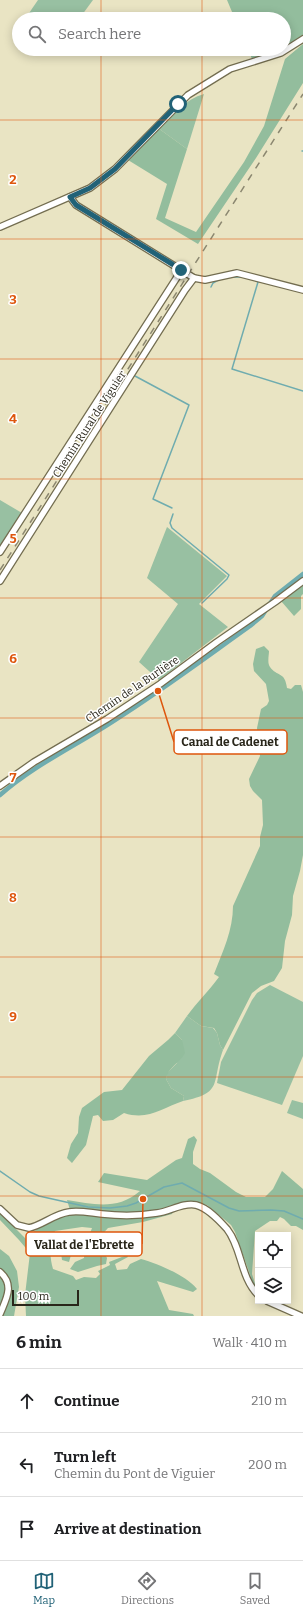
<!DOCTYPE html>
<html lang="en">
<head>
<meta charset="utf-8">
<style>
	:root { --surface:#fff; --page:#f2f2f2; --text:#202124; --muted:#757577; --line:#e0e0e0; --accent:#216277 }
	body { margin:0; font-family:Bitter,serif; background:var(--page); color:var(--text) }
	.controls { position:absolute; right:12px; bottom:12px; display:grid; overflow:hidden; border-radius:0px; box-shadow:0 2px 10px #0003 }
	.controls button { width:36px; height:36px; display:grid; place-items:center; padding:0; border:0; border-bottom:1px solid var(--line); background:var(--surface); color:var(--text); font:20px sans-serif }
	.scale { position:absolute; left:12px; bottom:10px; width:67px; box-sizing:border-box; padding-left:4px; border:2px solid #29261a; border-top:0; font-size:11px; line-height:14px; white-space:nowrap; color:#29261a; -webkit-text-stroke:3px #fff; paint-order:stroke }
	.stop { position:absolute; width:12px; height:12px; margin:-9px; border:3px solid #216277; border-radius:50%; background:#fff }
	.stop.end { background:#216277; border-color:#fff; box-shadow:0 1px 4px #0008 }
	.list { margin:0; padding:0; list-style:none }
	h2 { display:flex; justify-content:space-between; align-items:center; height:52px; margin:0; padding:0 16px; font-size:17px }
	h2 small { font-size:13px; font-weight:400; color:var(--muted) }
	.list li { display:grid; grid-template-columns:26px 1fr auto; gap:12px; align-items:center; box-sizing:border-box; height:64px; padding:0 16px; border-top:1px solid var(--line) }
	.list b { display:block; font-size:15px; white-space:nowrap }
	.list p { margin:0; font-size:13px; white-space:nowrap; color:var(--muted) }
	.list em { font-size:13px; font-style:normal; color:var(--muted) }
	.icon { flex:none; width:22px; height:22px; fill:none; stroke:currentColor; stroke-width:2; stroke-linecap:round; stroke-linejoin:round }
	.map { position:relative; flex:none; width:303px; height:1316px; overflow:hidden }
	.search { position:absolute; background:var(--surface); box-shadow:0 2px 10px #0003; left:12px; right:12px; top:12px; height:44px; display:flex; align-items:center; gap:10px; box-sizing:border-box; padding:0 14px; border-radius:22px; color:var(--muted); font-size:15px }
	.sheet { height:244px; background:var(--surface) }
	nav { display:flex; justify-content:space-around; align-items:center; box-sizing:border-box; height:56px; border-top:1px solid var(--line); background:var(--surface); font-size:11px; color:var(--muted) }
	nav a { display:grid; justify-items:center; gap:2px }
	nav .on { color:var(--accent) }
	.map>svg:first-child { display:block }
	.green { fill:#98c0a2 }
	.forest { fill:#93bd9d }
	.lines { fill:none; stroke-linecap:round; stroke-linejoin:round }
	.stream { stroke:#6facaf; stroke-width:1.5 }
	.canal { stroke:#6facaf; stroke-width:4.5 }
	.minor-casing { stroke:#736d50; stroke-width:8 }
	.minor { stroke:#fff; stroke-width:5.5 }
	.rail { stroke:#8b8770; stroke-width:1.5; stroke-dasharray:7 7; stroke-linecap:butt }
	.route { stroke:#216277; stroke-width:5 }
	.grid { fill:none; stroke:#de560d; stroke-width:1; stroke-opacity:0.55 }
	.labels { text-anchor:middle; stroke-width:3; stroke-linejoin:round; paint-order:stroke }
	.street-label { font-size:11px; fill:#29261a; stroke:#fff }
	.grid-label { font-size:13px; text-anchor:middle; font-weight:bold; fill:#de560d; stroke:#fff; stroke-width:3; stroke-linejoin:round; paint-order:stroke }
	.leader { fill:none; stroke:#de560d; stroke-width:1.5 }
	.callout-dot { fill:#de560d; stroke:#fff; stroke-width:1.5 }
	.callout { fill:#fff; stroke:#de560d; stroke-width:1.5 }
	.callout-label { font-size:12px; text-anchor:middle; font-weight:bold; fill:#29261a }
</style>
</head>
<body>
<div class="map">
<svg width="303" height="1316" viewBox="0 0 303 1316">
	<rect width="100%" height="100%" fill="#e9e4c3"/>
	<g class="green">
		<path d="M38 0H93L79 19H25Z"/>
		<path d="M204 94 187 149 158 128C172 115 186 99 204 94Z"/>
		<path d="M0 500 22 513 0 548Z"/>
		<path d="M167 527 227 576 199 604 228 627 159 680 139 662 178 604 147 578Z"/>
		<path d="M270 985 303 1002V1056L282 1105 217 1083 221 1062 252 1000 257 993Z"/>
		<path d="M187 1016 201 1026 213 1028 217 1033 220 1045 223 1050C211 1083 224 1093 183 1101L184 1096 171 1088 166 1079 167 1073 177 1063 182 1040 175 1033Z"/>
		<path d="M292 1100 303 1103V1119L287 1113Z"/>
	</g>
	<g class="forest">
		<path d="M227 0H303V35L284 47V19H235Z"/>
		<path d="M303 44V83L256 158 198 244 156 219 167 184 128 160 158 128 187 149 165 218 196 232 244 162 264 126 285 59Z"/>
		<path d="M248 49H282L252 59Z"/>
		<path d="M303 585V594L301 596V609L294 616 281 601Z"/>
		<path d="M264 646 269 651C269 655 267 663 270 667 277 677 285 671 287 688L291 689 295 685H301L303 692V855L300 871 293 896 292 915 285 941 282 968 274 981 261 986 252 993 223 1050 220 1045 217 1033 214 1028 201 1026 187 1016C197 1002 209 991 219 977L214 974C223 951 233 930 233 906L260 846V837L263 825 262 800 253 791 250 786 249 779 260 756 257 728 261 709 267 705 269 701 266 684 254 671 253 664 256 649Z"/>
		<path d="M175 1033 182 1040 185 1053C180 1063 168 1067 166 1079L171 1088 184 1096 183 1101C162 1108 148 1121 124 1113L113 1120 103 1121 98 1115 93 1116 86 1145 72 1163 67 1158 71 1144 78 1133 79 1117 82 1108 104 1092 122 1090 149 1056 168 1040Z"/>
		<path d="M194 1136 197 1140 193 1152V1164L200 1169 210 1173 236 1192 246 1197H265L273 1189 282 1171 303 1189V1230L296 1226H291L284 1219 280 1217 277 1221H270L255 1231 252 1274 256 1287 254 1286 235 1232 231 1225 207 1205 194 1202 185 1203 165 1210 141 1214 70 1210 67 1200C93 1204 117 1211 140 1191L98 1182 104 1173 147 1180 176 1160 182 1158 188 1139Z"/>
		<path d="M173 1212 172 1214 143 1222 108 1228 97 1240 98 1251 104 1252 107 1258 106 1264 97 1266 78 1272 70 1269 75 1262 84 1258 85 1249 79 1246 73 1248 69 1262 62 1260C61 1253 60 1246 64 1239L89 1236 92 1228 82 1227 55 1231C50 1244 49 1256 53 1269L73 1276 76 1280 84 1277 96 1278 100 1274 98 1271 110 1265 109 1262 127 1255 128 1257 115 1264 117 1270 127 1269 130 1264 141 1259C158 1264 186 1275 197 1289L193 1292 157 1281 169 1310 193 1314 194 1316H26L25 1295 30 1253 19 1240 0 1220V1213L26 1239C37 1227 57 1215 74 1214 87 1213 99 1218 111 1218 132 1218 153 1217 173 1212Z"/>
		<path d="M0 1249 9 1256 17 1271 19 1287 14 1316H0Z"/>
	</g>
	<g class="lines">
		<g class="stream">
			<path d="M302 151H303"/>
			<path d="M232 277H244"/>
			<path d="M252 279 258 282 232 369 303 391"/>
			<path d="M211 287 213 283 220 279"/>
			<path d="M129 372H130"/>
			<path d="M135 376 189 405 153 499 172 508"/>
			<path d="M173 514 170 523 172 528 229 575 227 579 202 603"/>
			<path d="M0 1171 30 1192 39 1196 88 1207 110 1208 127 1206 136 1203 164 1187 182 1183 229 1208 239 1211 271 1210 284 1211 303 1219"/>
		</g>
		<path class="canal" d="M0 795C34 765 77 745 115 720 161 691 205 658 250 626L262 616 275 596 303 574"/>
		<g class="minor-casing">
			<g id="minor">
				<path d="M70 197 76 205 194 278 205 280 237 273 303 290"/>
				<path d="M0 227 90 188 115 169 188 95 230 69 281 53 303 39"/>
				<path d="M0 552 181 271"/>
				<path d="M0 581 185 290 194 278"/>
				<path d="M0 786 34 762 107 719 160 684 217 642 275 602 303 581"/>
				<path d="M0 1209 17 1225 29 1228C43 1225 54 1214 69 1212 79 1210 91 1213 102 1214 120 1216 139 1216 157 1213 169 1212 183 1202 196 1205 208 1208 219 1220 227 1229 242 1248 240 1277 258 1295"/>
				<path d="M0 1272C15 1285 6 1299 0 1314"/>
				<path d="M267 1301 301 1316"/>
			</g>
		</g>
		<use href="#minor" class="minor"/>
		<path class="rail" d="M0 570 303 94"/>
	</g>
	<g class="lines">
		<path class="route" d="M178 104 115 169 90 188 70 197 76 205 172 264 181 270"/>
	</g>
	<path class="grid" d="M101 0V19M202 0V19M101 49V1316M202 49V1316M0 120H303M0 239H303M0 359H303M0 479H303M0 598H303M0 718H303M0 837H303M0 957H303M0 1077H303M0 1196H303"/>
	<g class="labels">
		<g class="street-label">
			<text transform="translate(89 424) rotate(-57)" y="4">Chemin Rural de Viguier</text>
			<text transform="translate(132 689) rotate(-34)" y="4">Chemin de la Burlière</text>
		</g>
	</g>
	<g class="grid-label">
		<text x="13" y="184">2</text>
		<text x="13" y="304">3</text>
		<text x="13" y="423">4</text>
		<text x="13" y="543">5</text>
		<text x="13" y="663">6</text>
		<text x="13" y="782">7</text>
		<text x="13" y="902">8</text>
		<text x="13" y="1021">9</text>
	</g>
	<path class="leader" d="M158 691L174 742M143 1199L142 1244"/>
	<g class="callout-dot">
		<circle cx="158" cy="691" r="4"/>
		<circle cx="143" cy="1199" r="4"/>
	</g>
	<g class="callout">
		<rect x="174" y="730" width="113" height="24" rx="4"/>
		<rect x="26" y="1232" width="116" height="24" rx="4"/>
	</g>
	<g class="callout-label">
		<text x="230" y="746">Canal de Cadenet</text>
		<text x="84" y="1249">Vallat de l'Ebrette</text>
	</g>
</svg>
<div class="controls">
<button><svg class="icon" aria-label="locate" viewBox="0 0 24 24"><circle cx="12" cy="12" r="6"/><path d="M12 2v4M12 18v4M2 12h4M18 12h4"/></svg></button>
<button><svg class="icon" aria-label="layers" viewBox="0 0 24 24"><path d="M12 4l9 5-9 5-9-5zM3 14l9 5 9-5"/></svg></button>
</div>
<div class="scale">100 m</div>
<div class="stop" style="left:178px;top:104px"></div>
<div class="stop end" style="left:181px;top:270px"></div>
<div class="search"><svg class="icon" aria-label="search" viewBox="0 0 24 24"><circle cx="10" cy="10" r="6"/><path d="M15 15l6 6"/></svg>Search here</div>
</div>
<section class="sheet">
<h2>6 min<small>Walk · 410 m</small></h2>
<ul class="list">
<li><svg class="icon" aria-label="ahead" viewBox="0 0 24 24"><path d="M12 20V5M6 11l6-6 6 6"/></svg><div><b>Continue</b></div><em>210 m</em></li>
<li><svg class="icon" aria-label="left" viewBox="0 0 24 24"><path d="M17 20v-9H6M10 6l-5 5 5 5"/></svg><div><b>Turn left</b><p>Chemin du Pont de Viguier</p></div><em>200 m</em></li>
<li><svg class="icon" aria-label="arrive" viewBox="0 0 24 24"><path d="M6 21V4h12l-3 4 3 4H6"/></svg><div><b>Arrive at destination</b></div></li>
</ul>
</section>
<nav>
<a class="on"><svg class="icon" aria-label="map" viewBox="0 0 24 24"><path d="M3 6l6-2 6 2 6-2v14l-6 2-6-2-6 2zM9 4v14M15 6v14"/></svg>Map</a>
<a><svg class="icon" aria-label="directions" viewBox="0 0 24 24"><path d="M12 3l9 9-9 9-9-9zM9 14v-3h6M13 9l2 2-2 2"/></svg>Directions</a>
<a><svg class="icon" aria-label="saved" viewBox="0 0 24 24"><path d="M7 4h10v16l-5-4-5 4z"/></svg>Saved</a>
</nav>
</body>
</html>
